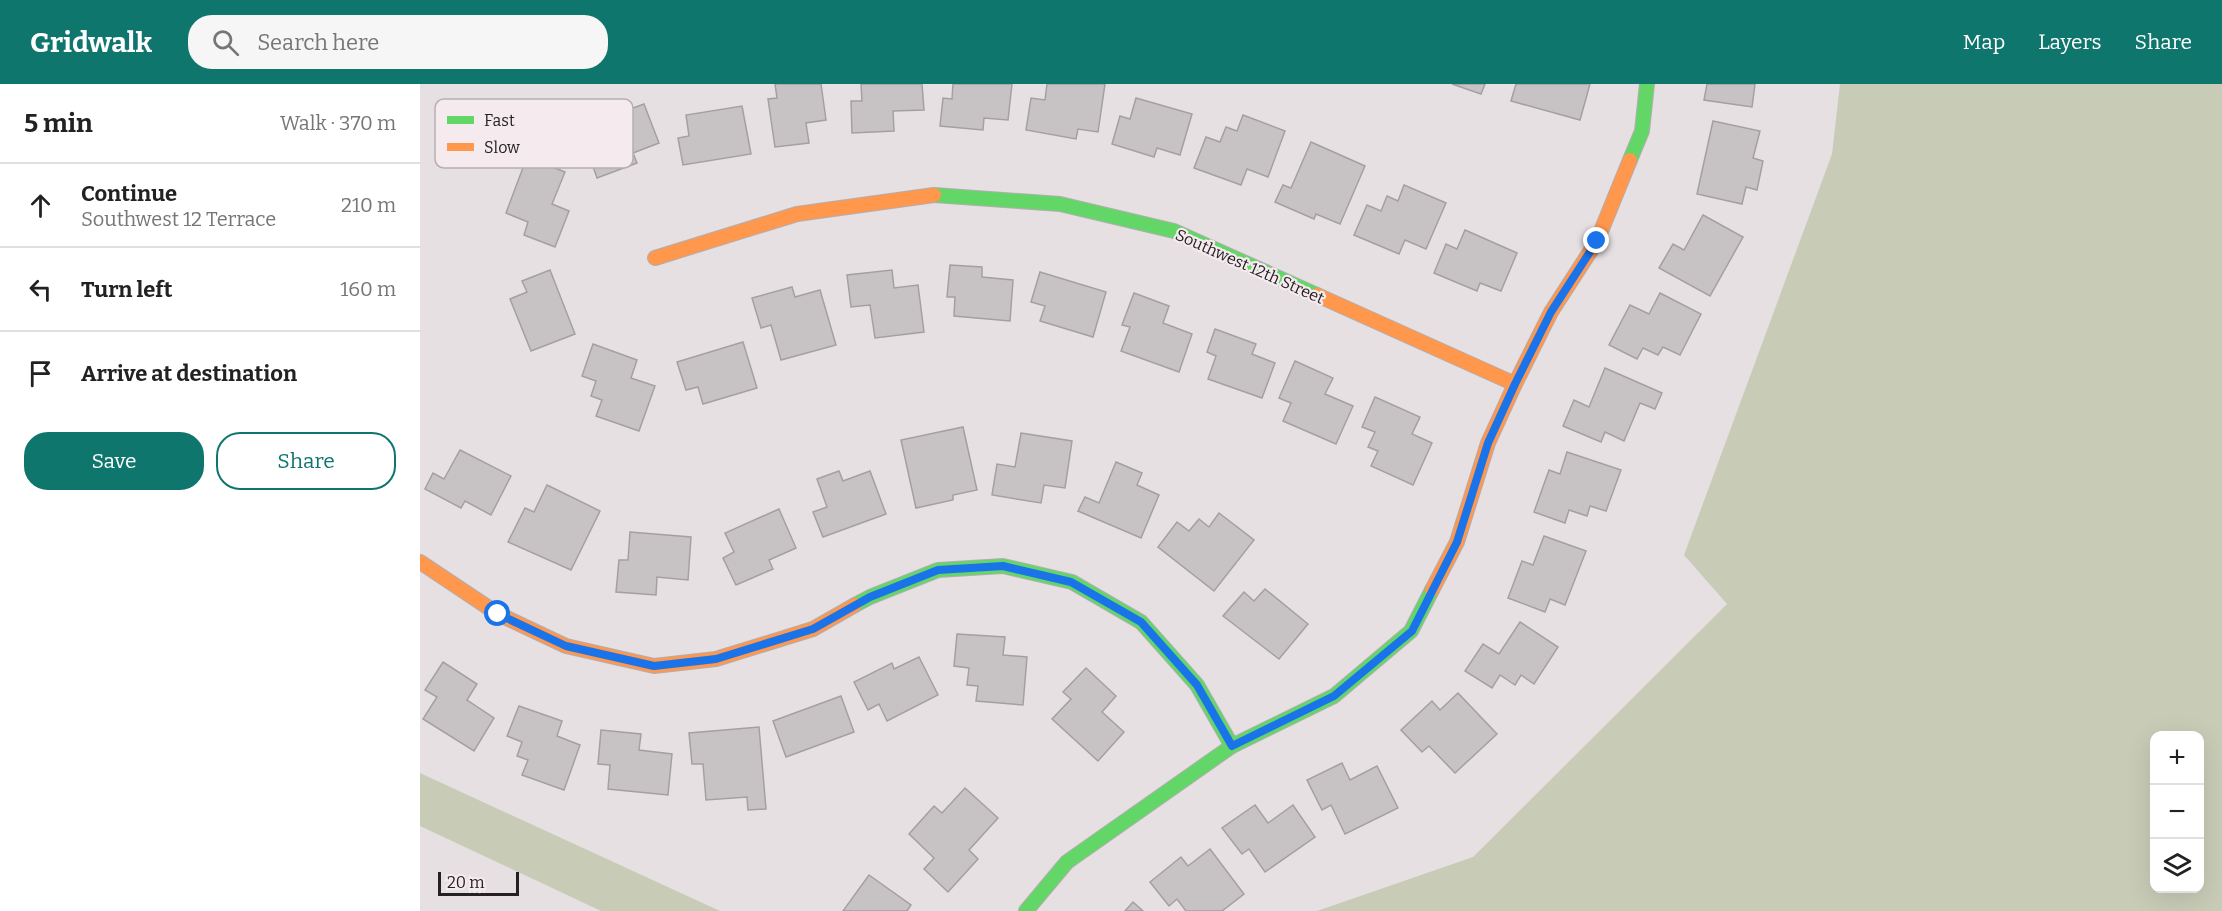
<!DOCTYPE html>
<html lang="en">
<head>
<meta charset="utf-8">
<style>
	:root { --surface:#fff; --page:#f6f6f6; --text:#222; --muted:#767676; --line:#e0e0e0; --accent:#0f766e }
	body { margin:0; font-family:Bitter,serif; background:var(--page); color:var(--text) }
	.controls { position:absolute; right:18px; bottom:18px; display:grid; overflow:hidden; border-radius:12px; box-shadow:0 6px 24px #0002 }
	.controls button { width:54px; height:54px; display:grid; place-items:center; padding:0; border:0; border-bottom:2px solid var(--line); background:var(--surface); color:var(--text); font:30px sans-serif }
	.scale { position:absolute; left:18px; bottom:15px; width:81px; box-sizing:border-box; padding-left:6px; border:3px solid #252123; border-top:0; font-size:16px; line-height:21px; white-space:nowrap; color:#252123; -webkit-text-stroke:4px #f5ebef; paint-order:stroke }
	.stop { position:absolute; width:18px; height:18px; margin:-14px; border:4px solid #1a73e8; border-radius:50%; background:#fff }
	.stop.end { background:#1a73e8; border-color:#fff; box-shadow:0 2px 6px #0008 }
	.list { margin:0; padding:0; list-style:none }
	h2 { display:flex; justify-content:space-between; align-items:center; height:78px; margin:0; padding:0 24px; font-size:26px }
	h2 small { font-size:20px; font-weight:400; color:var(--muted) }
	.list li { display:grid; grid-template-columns:39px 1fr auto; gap:18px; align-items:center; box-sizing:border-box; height:84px; padding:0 24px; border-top:2px solid var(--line) }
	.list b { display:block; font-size:22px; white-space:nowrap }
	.list p { margin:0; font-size:20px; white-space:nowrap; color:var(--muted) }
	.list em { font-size:20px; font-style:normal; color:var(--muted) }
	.actions { display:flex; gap:12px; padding:18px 24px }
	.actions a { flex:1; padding:14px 0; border:2px solid var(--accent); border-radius:24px; text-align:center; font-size:21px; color:var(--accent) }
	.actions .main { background:var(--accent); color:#fff }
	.icon { flex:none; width:33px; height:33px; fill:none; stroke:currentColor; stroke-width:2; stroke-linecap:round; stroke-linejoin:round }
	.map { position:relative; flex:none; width:1802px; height:827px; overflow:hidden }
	header { display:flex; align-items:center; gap:36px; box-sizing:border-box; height:84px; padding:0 30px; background:var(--accent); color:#fff }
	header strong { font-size:28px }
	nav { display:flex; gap:33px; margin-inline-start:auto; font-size:21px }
	.search { width:420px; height:54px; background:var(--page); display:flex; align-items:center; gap:15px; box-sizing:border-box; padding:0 21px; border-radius:24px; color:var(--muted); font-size:22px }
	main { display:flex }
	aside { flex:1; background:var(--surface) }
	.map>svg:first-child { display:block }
	.green { fill:#c8ccb7; fill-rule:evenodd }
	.building { fill:#c7c3c5; stroke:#a4a0a2; stroke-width:1.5 }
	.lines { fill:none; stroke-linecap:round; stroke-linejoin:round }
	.fast-casing { stroke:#b3aeb0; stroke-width:16 }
	.slow-casing { stroke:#b3aeb0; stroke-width:16 }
	.fast { stroke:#63d668; stroke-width:14 }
	.slow { stroke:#ff974d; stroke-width:14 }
	.route { stroke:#1a73e8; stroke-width:8 }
	.labels { text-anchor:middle; stroke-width:4.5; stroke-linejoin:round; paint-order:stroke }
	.street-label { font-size:16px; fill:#252123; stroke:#f5ebef }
	.key { fill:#f5ebef; stroke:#b7aeb2; stroke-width:1.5 }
	.key-label { font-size:16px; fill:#252123 }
</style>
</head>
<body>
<header>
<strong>Gridwalk</strong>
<div class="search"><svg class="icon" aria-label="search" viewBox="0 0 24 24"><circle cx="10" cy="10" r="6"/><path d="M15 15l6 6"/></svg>Search here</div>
<nav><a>Map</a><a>Layers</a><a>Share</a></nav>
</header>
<main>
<aside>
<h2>5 min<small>Walk · 370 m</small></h2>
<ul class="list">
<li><svg class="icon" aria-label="ahead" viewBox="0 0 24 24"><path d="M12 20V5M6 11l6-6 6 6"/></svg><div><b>Continue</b><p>Southwest 12 Terrace</p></div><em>210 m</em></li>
<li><svg class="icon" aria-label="left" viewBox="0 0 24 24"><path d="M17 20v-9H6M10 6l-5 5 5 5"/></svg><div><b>Turn left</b></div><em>160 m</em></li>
<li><svg class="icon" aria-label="arrive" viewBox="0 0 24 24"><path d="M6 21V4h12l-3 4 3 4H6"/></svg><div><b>Arrive at destination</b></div></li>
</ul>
<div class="actions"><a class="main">Save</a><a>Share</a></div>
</aside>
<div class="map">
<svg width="1802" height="827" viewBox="0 0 1802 827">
	<rect width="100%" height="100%" fill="#e6e0e3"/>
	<g class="green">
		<path d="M1420 0H1802V827H897L1053 773 1307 520 1264 471 1412 70ZM1734 652H1780V804H1734Z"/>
		<path d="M0 689 300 827H181L0 742Z"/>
	</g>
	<g class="building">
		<path d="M355 0H401L406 36 386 39 389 59 355 63 348 15 357 14Z"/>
		<path d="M441 0H502L504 26 473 27 474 47 432 49 431 17H442Z"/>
		<path d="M533 0H592L588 36 564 34 563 46 520 42 523 14 532 15Z"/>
		<path d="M627 0H685L678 48 658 45 656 55 606 46 611 14 625 16Z"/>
		<path d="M1032 0H1065L1061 10Z"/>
		<path d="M1096 0H1170L1160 36 1091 17Z"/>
		<path d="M1287 0H1335L1332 23 1284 16Z"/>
		<path d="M716 14 772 30 760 71 737 64 734 73 692 60 700 32 710 35Z"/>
		<path d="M224 20 239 59 213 69 217 79 177 94 167 65 177 61 169 40Z"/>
		<path d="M322 22 331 70 263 81 258 54 269 52 266 31Z"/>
		<path d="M823 31 865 47 848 93 827 85 821 101 774 84 786 53 800 58 806 43 817 47Z"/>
		<path d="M1293 37 1340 47 1333 74 1343 77 1337 106 1326 103 1322 120 1277 110Z"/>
		<path d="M891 58 945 82 920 140 896 130 894 135 855 118 863 101 871 104Z"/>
		<path d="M107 73 145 88 132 120 149 127 135 163 104 151 108 138 86 129Z"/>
		<path d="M984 101 1026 119 1006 165 985 156 979 170 934 151 947 121 961 127 967 112 978 117Z"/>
		<path d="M1283 131 1323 153 1290 212 1239 184 1253 160 1264 166Z"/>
		<path d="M1045 146 1097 169 1081 207 1060 199 1057 207 1014 189 1026 160 1037 165Z"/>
		<path d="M530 181 562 183V193L593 196 590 237 534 232 535 213H527Z"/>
		<path d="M130 186 155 250 111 267 90 215 107 208 102 197Z"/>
		<path d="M472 186 474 204 498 201 504 248 455 254 450 221 431 223 427 191Z"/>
		<path d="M620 188 686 208 673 253 620 237 625 222 611 218Z"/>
		<path d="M372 203 375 213 400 206 416 261 361 276 351 241 341 244 332 214Z"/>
		<path d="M714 209 749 222 743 239 772 250 759 288 701 267 710 243 702 241Z"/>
		<path d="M1240 209 1281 230 1260 271 1243 263 1238 271 1223 264 1217 275 1189 261 1210 221 1229 230Z"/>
		<path d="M795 245 836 260 832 270 855 279 842 314 788 295 796 272 787 268Z"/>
		<path d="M323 258 337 304 283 320 278 303 266 306 257 278Z"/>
		<path d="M173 260 217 276 211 294 235 302 219 347 176 332 182 316 171 312 176 297 162 292Z"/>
		<path d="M875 277 913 294 905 310 933 322 916 360 863 337 871 319 859 314Z"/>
		<path d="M1185 284 1242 309 1235 325 1220 319 1204 357 1185 348 1181 358 1143 342 1154 316 1169 323Z"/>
		<path d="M955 313 1000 333 992 350 1012 359 993 401 951 382 958 367 948 363 955 348 942 343Z"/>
		<path d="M543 343 557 406 533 411V416L496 424 481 356Z"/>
		<path d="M601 349 652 357 645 404 624 401 621 419 572 411 577 380 595 383Z"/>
		<path d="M40 366 91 392 71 431 45 417 41 424 5 405 13 389 24 395Z"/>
		<path d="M1147 368 1201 386 1186 427 1170 422 1167 432 1149 426 1145 439 1114 428 1129 386 1140 390Z"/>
		<path d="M696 378 722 389 717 401 739 411 721 454 658 427 665 413 679 419Z"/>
		<path d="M419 387 423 397 450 387 466 430 403 453 393 428 407 423 397 395Z"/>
		<path d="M127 401 180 427 151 486 88 458 105 424 114 428Z"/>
		<path d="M359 425 376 464 349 476 353 485 316 501 303 474 314 468 305 449Z"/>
		<path d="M799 429 834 456 794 507 738 463 757 438 769 447 779 435 789 443Z"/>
		<path d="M210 448 271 453 268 496 237 493 236 511 196 508 199 476H208Z"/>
		<path d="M1124 452 1166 467 1145 521 1130 515 1125 528 1088 514 1102 477 1113 481Z"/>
		<path d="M845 505 888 540 859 575 803 532 824 508 834 517Z"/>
		<path d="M1100 538 1138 563 1114 600 1101 591 1095 601 1080 591 1072 604 1045 587 1063 560 1079 570Z"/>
		<path d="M537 550 585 553 583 571 607 573 603 621 556 617 558 602 547 601 549 584 534 582Z"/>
		<path d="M499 573 518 611 467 637 459 620 448 626 434 598 472 579 474 585Z"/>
		<path d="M23 578 57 600 47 616 74 634 54 667 3 635 17 613 5 606Z"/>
		<path d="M666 584 696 612 682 628 704 648 678 677 632 635 651 615 643 608Z"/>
		<path d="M1038 609 1077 650 1035 689 1009 662 1002 668 981 646 1012 617 1020 626Z"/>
		<path d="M421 612 434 648 366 673 353 637Z"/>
		<path d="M99 622 142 637 137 652 160 661 144 706 102 691 108 676 97 672 102 658 87 652Z"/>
		<path d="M339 643 346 725 328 726 327 713 286 716 283 680H272L269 649Z"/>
		<path d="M181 646 221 650 219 666 252 670 248 711 188 705 190 681 178 680Z"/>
		<path d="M922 679 930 696 957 682 978 724 925 750 911 721 902 726 887 696Z"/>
		<path d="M545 704 578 734 549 766 558 775 528 808 504 785 514 774 489 750 514 722 522 729Z"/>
		<path d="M835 721 848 739 873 721 895 753 845 788 829 765 822 770 802 744Z"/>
		<path d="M790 765 824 810 802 827H766L757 815 749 822 730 798 761 773 768 782Z"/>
		<path d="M449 791 491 821 487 827H423Z"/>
		<path d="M713 818 723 827H705Z"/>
	</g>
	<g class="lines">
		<g class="fast-casing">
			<g id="fast">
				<path d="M1210 76 1222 47 1227 0"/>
				<path d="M514 111 640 120 754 147 897 211"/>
				<path d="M435 521 450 513 518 486 583 482 652 498 721 538 777 601 812 662"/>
				<path d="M606 827 647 778 812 662 914 612 991 547 1012 506"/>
			</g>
		</g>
		<g class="slow-casing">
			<g id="slow">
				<path d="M235 174 377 130 514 111"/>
				<path d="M897 211 1095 300"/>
				<path d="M0 478 78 530 146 562 234 582 296 575 393 545 435 521"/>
				<path d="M1012 506 1037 458 1068 359 1095 300 1131 228 1177 157 1210 76"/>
			</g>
		</g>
		<use href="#fast" class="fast"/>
		<use href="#slow" class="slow"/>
	</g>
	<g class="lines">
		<path class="route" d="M78 530 146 562 234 582 296 575 393 545 450 513 518 486 583 482 651 498 721 538 777 601 812 662 914 612 992 547 1037 458 1068 359 1095 300 1131 228 1177 157"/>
	</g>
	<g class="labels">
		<g class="street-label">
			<text transform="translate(830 182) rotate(24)" y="6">Southwest 12th Street</text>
		</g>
	</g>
	<rect x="15" y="15" width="198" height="69" rx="9" class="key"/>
	<rect x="27" y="32" width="27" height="8" fill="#63d668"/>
	<rect x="27" y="59" width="27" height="8" fill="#ff974d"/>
	<g class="key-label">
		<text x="64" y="42">Fast</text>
		<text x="64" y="69">Slow</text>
	</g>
</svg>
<div class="controls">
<button>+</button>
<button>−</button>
<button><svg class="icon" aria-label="layers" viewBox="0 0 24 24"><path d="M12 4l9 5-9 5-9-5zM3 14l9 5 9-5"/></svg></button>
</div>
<div class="scale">20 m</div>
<div class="stop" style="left:78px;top:530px"></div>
<div class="stop end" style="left:1177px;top:157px"></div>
</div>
</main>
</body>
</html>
